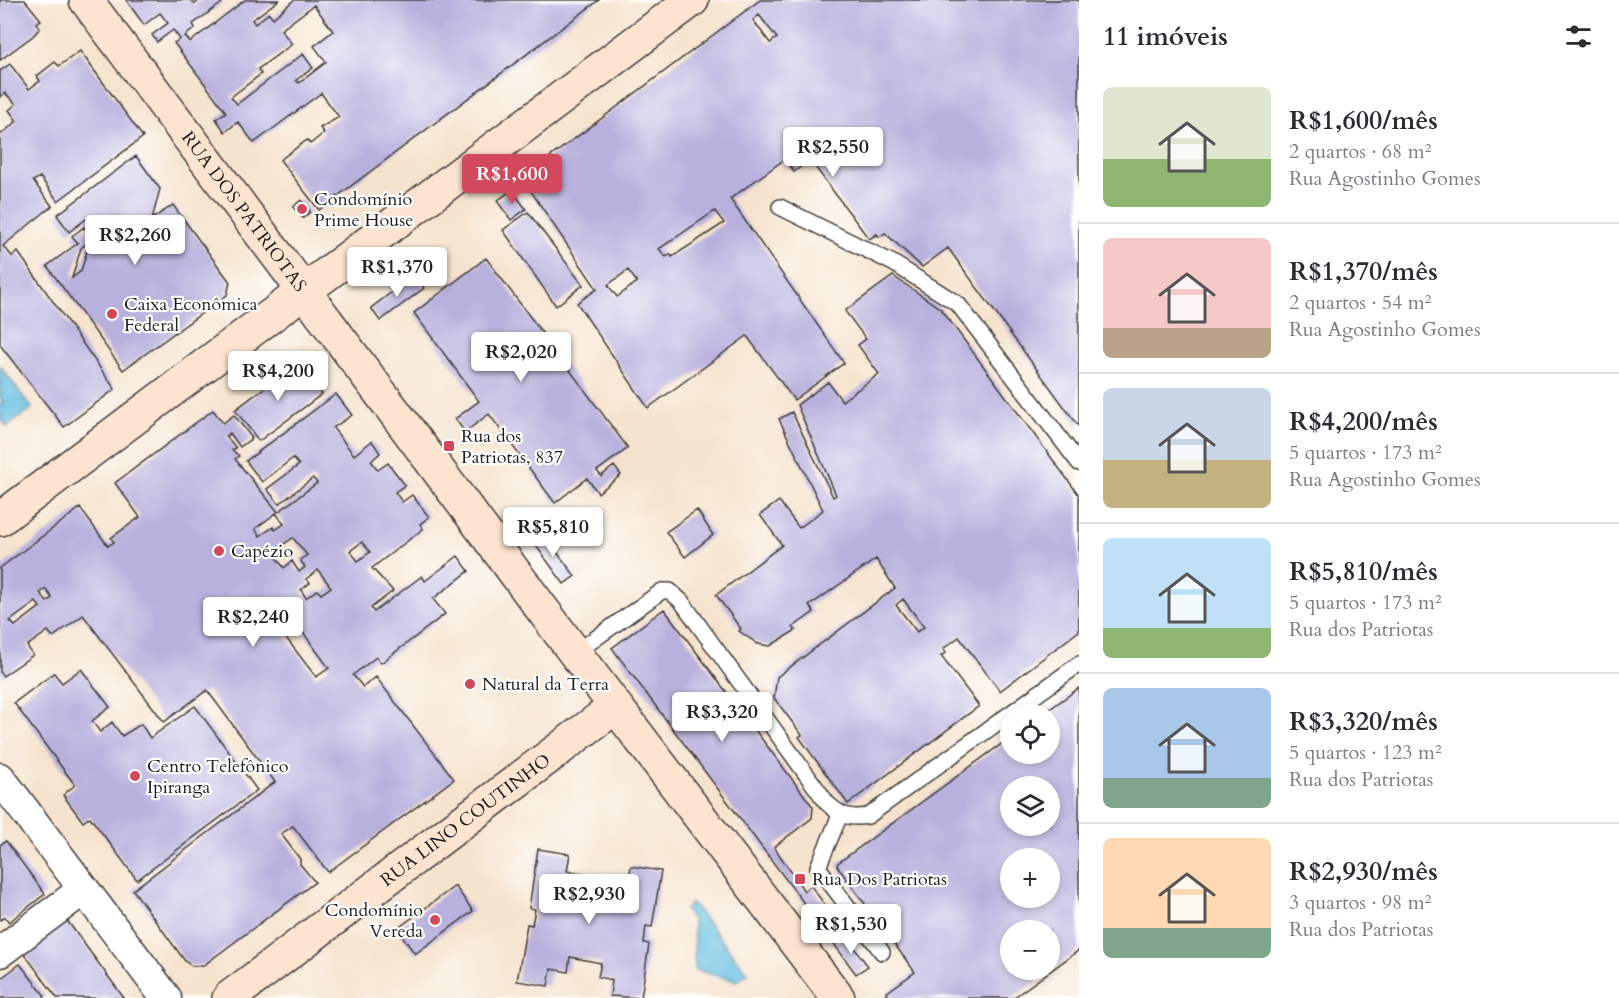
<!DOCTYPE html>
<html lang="pt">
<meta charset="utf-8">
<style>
:root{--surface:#fff;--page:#f2f2f3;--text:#2b2b33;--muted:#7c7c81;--line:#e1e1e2;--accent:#d1495b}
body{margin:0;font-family:Cardo,serif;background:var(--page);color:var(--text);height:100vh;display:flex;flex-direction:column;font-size:22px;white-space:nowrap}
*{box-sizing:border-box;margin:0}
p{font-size:20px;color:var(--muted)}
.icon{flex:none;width:33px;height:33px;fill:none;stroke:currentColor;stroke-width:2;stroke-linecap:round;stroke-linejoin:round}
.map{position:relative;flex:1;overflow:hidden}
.side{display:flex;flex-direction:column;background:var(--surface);width:540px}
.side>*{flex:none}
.fabs{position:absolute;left:1000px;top:704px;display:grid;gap:12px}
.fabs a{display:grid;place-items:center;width:60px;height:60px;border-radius:50%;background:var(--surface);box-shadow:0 3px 9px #0003;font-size:30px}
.price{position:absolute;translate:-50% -51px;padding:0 14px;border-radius:6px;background:#fff;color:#222;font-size:20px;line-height:39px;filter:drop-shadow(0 2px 3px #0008)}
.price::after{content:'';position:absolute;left:50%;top:36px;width:18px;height:14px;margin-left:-9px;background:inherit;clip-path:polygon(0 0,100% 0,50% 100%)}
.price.on{background:var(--accent);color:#fff}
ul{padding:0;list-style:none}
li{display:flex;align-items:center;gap:18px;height:150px;padding:0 24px}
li+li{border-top:2px solid var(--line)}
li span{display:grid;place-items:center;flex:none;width:168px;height:120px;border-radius:9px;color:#555}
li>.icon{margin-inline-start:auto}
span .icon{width:72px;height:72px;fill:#fffc;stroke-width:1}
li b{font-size:26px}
h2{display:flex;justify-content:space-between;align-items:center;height:72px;padding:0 24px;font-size:26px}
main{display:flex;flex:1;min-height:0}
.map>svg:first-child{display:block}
</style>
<main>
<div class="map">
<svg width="1079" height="998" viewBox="0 0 1079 998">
<rect width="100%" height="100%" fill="#fff"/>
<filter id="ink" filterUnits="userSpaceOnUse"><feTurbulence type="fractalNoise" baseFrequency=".0167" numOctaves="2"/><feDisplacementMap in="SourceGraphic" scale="12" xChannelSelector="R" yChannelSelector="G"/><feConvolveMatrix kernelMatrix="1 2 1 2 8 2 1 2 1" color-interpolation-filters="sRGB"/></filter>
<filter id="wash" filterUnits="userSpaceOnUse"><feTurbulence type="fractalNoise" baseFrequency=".008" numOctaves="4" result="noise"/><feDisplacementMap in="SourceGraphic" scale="24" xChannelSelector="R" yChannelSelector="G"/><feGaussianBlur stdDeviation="1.35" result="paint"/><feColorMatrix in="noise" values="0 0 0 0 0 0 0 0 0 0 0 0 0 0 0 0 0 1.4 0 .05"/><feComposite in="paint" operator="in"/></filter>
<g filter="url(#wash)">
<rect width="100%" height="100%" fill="#f6e3cd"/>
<path fill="#62bce0" stroke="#3f6c7e" stroke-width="1.5" d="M 0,366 L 32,408 L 7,427 L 0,418 L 0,404 L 3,402 L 0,398 Z
M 692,903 L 748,973 L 737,981 L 695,970 L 693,921 L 685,910 Z"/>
<g id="blocks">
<path fill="#b8b0dd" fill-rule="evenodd" d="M 0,0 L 25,0 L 41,20 L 36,23 L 40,28 L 33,36 L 0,60 Z
M 126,0 L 191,0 L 195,4 L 200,0 L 219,0 L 222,3 L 193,24 L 195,28 L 185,36 L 190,42 L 245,0 L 279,0 L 252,20 L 255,24 L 269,13 L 273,18 L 294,0 L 599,0 L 319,210 L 280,160 L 307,140 L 310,144 L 324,133 L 320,128 L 339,117 L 321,93 L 254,143 L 238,122 L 225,132 L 216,119 L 226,112 L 174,43 L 180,39 L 173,30 L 157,42 L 152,35 L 168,23 L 160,13 L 144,25 ZM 314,5 L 333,31 L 314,46 L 326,62 L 299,83 L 296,80 L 313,68 L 303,54 L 237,104 L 231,97 L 261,74 L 258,69 L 292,44 L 281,30 Z
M 760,0 L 1079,0 L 1079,427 L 948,248 L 922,267 L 885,233 L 879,237 L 877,234 L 869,239 L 810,160 L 794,172 L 785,159 L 730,199 L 844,363 L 794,400 L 747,336 L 648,408 L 577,303 L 597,289 L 522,178 ZM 759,15 L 777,38 L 770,43 L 753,20 ZM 715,211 L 724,223 L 672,257 L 670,254 L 666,257 L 659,249 ZM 628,270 L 637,282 L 617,297 L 608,285 Z
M 80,51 L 143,137 L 58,201 L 40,177 L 33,181 L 52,206 L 3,246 L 12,256 L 18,252 L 115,389 L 64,427 L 0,345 L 0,135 L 17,121 L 9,110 L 16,104 L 5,93 L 0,97 L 0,71 L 10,64 L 29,89 L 40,81 L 37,76 L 55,62 L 59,66 Z
M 136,156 L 160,189 L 152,219 L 173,205 L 230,282 L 227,295 L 123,370 L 47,266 L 78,243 L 72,236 L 84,227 L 93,239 L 97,235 L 86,219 L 69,232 L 57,215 ZM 90,241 L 81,271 L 72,278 L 81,248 Z
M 512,190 L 526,209 L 511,220 L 497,201 Z
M 301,200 L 310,212 L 303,218 L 293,207 Z
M 528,212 L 583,285 L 556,306 L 503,230 Z
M 486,258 L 628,448 L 597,471 L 601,476 L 614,466 L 621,475 L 598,493 L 587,478 L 555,503 L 489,414 L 465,432 L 455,419 L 479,401 L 414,313 Z
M 414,275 L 424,288 L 380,321 L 371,308 Z
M 893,276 L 941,309 L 1079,495 L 1079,631 L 1000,691 L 959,637 L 943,649 L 946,653 L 941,656 L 979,706 L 848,804 L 799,737 L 802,735 L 774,698 L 777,677 L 895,588 L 876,559 L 809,606 L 814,612 L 793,627 L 796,630 L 770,646 L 758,644 L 739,631 L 741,629 L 716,595 L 782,545 L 760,515 L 779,501 L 799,528 L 823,510 L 779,419 L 792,412 L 833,497 L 836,495 L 797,405 L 828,382 L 842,401 L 879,374 L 858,345 L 866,339 L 845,311 ZM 903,599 L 924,627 L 917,632 L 896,605 Z
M 297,363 L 322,394 L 259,441 L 235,410 Z
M 336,394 L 352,415 L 333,428 L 354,455 L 372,441 L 380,453 L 371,461 L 375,466 L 378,470 L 388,463 L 405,485 L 395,492 L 402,502 L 412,495 L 429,517 L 420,524 L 423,529 L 372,568 L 393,591 L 371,608 L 374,612 L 422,576 L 425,581 L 458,556 L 469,571 L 433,599 L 445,614 L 381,663 L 376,657 L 353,675 L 363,687 L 376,677 L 454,779 L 328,872 L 293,826 L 281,834 L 300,859 L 300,864 L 315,882 L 204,965 L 192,966 L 185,961 L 133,890 L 275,782 L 207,690 L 164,722 L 83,615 L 53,637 L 48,631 L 27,646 L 33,655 L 3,676 L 0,672 L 0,568 L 80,508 L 108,546 L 114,542 L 111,538 L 140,517 L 115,483 L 213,410 L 223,423 L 234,415 L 252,438 L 240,447 L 230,433 L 226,436 L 236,448 L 232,450 L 239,456 L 235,459 L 278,512 L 317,483 L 313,478 L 279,504 L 267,489 L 299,465 L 293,458 L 262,482 L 246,461 ZM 276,513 L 284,524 L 275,530 L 273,527 L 260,536 L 255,529 ZM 293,538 L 307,555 L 300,560 L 305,567 L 299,572 L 292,561 L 284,568 L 276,557 L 284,550 L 281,546 ZM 362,542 L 370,552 L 358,561 L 350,551 ZM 318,570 L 331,587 L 321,594 L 317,590 L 306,598 L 301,590 L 310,583 L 306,579 ZM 46,589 L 52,598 L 47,602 L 40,593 ZM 36,602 L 40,607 L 15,626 L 10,621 ZM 297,624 L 329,668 L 316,677 L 283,634 Z
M 697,510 L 713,535 L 685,557 L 666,532 Z
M 541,531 L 575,576 L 564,584 L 531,539 Z
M 664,609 L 813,807 L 812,818 L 774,847 L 804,891 L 811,886 L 843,929 L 830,938 L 612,648 Z
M 81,669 L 110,707 L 92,721 L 100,732 L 112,722 L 122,736 L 141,724 L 150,738 L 195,706 L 257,790 L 137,880 L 90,817 L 83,822 L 63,795 L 75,785 L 14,703 L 54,673 L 62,683 Z
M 1079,688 L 1079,950 L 1013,998 L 889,998 L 886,993 L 915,972 L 837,866 L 838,863 L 1011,737 L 1011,753 L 1050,753 L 1050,714 L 1043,714 ZM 1011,786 L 1050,786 L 1050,825 L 1011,825 ZM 1011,858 L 1050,858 L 1050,897 L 1011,897 ZM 1011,930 L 1050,930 L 1050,969 L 1011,969 Z
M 6,841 L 45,894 L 9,922 L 5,917 L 0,920 L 0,845 Z
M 538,849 L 570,854 L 567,871 L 584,874 L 582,890 L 612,896 L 615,877 L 629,880 L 631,866 L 661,871 L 652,927 L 646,926 L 644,943 L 649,944 L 641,998 L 610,996 L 612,980 L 598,977 L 601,963 L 570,957 L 568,972 L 551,969 L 548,986 L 517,981 L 527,924 L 532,925 L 535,909 L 529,908 Z
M 455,886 L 473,911 L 415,954 L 397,929 Z
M 66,919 L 124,998 L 57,998 L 23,952 Z
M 845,936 L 868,966 L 856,974 L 834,944 Z
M 20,964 L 45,996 L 43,998 L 0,998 L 0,979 Z"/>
</g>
</g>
<g filter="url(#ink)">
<use href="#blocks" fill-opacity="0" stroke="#3d3a37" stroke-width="1.5"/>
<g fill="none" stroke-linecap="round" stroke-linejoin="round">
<defs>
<path id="lane" d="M 780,207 L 893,263 L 958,304 L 1079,463
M 575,653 L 662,591 L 670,591 L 682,602 L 827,803 C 841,816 849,819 868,816 L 1079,664
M 840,815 L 818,867 L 882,952"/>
<path id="street" d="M 0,778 L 166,998
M 0,952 L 84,889"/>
<g id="secondary">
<path id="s1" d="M 86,0 L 575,653 L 838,998"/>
<path d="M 0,519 L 692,0"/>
<path id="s2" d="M 229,998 L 615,707"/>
</g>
</defs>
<use href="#lane" stroke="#3d3a37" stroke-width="18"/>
<use href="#street" stroke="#3d3a37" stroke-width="33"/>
<use href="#secondary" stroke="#3d3a37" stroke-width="36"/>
<use href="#lane" stroke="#fff" stroke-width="15"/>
<use href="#street" stroke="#fff" stroke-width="30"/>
<use href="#secondary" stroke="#fde4d1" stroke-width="33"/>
</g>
</g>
<g fill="#d1495b" stroke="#fff" stroke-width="2">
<circle cx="302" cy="209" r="6"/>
<circle cx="112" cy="314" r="6"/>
<rect x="443" y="440" width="12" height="12" rx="3"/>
<circle cx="219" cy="551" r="6"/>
<circle cx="470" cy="684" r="6"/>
<circle cx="135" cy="776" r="6"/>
<rect x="794" y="873" width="12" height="12" rx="3"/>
<circle cx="435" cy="920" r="6"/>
</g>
<g text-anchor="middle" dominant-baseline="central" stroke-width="4.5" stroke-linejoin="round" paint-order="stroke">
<g font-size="18" fill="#1c1c1c" stroke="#fff" text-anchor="start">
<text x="314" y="199">Condomínio<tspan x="314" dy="21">Prime House</tspan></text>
<text x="124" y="304">Caixa Econômica<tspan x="124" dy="21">Federal</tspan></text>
<text x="461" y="436">Rua dos<tspan x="461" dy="21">Patriotas, 837</tspan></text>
<text x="231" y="551">Capézio</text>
<text x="482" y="684">Natural da Terra</text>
<text x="147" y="766">Centro Telefônico<tspan x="147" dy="21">Ipiranga</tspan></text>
<text x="812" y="879">Rua Dos Patriotas</text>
<text x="423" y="910" text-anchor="end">Condomínio<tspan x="423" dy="21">Vereda</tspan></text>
</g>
<g font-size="18" fill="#1c1c1c" stroke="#fff">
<text stroke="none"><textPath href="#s1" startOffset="264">RUA DOS PATRIOTAS</textPath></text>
<text stroke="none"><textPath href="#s2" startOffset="296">RUA LINO COUTINHO</textPath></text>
</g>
</g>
</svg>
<div class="fabs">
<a><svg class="icon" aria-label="locate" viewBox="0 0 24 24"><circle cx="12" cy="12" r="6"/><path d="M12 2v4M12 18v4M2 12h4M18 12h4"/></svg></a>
<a><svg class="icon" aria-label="layers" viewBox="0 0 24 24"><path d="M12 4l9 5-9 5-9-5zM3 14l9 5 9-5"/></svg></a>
<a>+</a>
<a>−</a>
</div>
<b class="price" style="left:833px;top:178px">R$2,550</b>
<b class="price on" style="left:512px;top:205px">R$1,600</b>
<b class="price" style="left:135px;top:266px">R$2,260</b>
<b class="price" style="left:397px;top:298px">R$1,370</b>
<b class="price" style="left:521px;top:383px">R$2,020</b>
<b class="price" style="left:278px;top:402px">R$4,200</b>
<b class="price" style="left:553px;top:558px">R$5,810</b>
<b class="price" style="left:253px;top:648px">R$2,240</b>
<b class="price" style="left:722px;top:743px">R$3,320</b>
<b class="price" style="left:589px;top:925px">R$2,930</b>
<b class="price" style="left:851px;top:955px">R$1,530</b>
</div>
<section class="side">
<h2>11 imóveis<svg class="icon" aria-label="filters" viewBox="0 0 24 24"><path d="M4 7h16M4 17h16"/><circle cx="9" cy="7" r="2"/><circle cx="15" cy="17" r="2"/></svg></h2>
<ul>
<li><span style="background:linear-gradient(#dfe7d0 60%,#8fb573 0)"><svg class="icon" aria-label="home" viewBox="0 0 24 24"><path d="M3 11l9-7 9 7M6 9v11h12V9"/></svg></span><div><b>R$1,600/mês</b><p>2 quartos · 68 m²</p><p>Rua Agostinho Gomes</p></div></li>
<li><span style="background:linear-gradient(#f6c9c9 75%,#b9a48a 0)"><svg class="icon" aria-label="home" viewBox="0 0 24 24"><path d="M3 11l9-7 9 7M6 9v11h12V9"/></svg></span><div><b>R$1,370/mês</b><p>2 quartos · 54 m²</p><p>Rua Agostinho Gomes</p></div></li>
<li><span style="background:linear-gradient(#c9d6e8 60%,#c2b280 0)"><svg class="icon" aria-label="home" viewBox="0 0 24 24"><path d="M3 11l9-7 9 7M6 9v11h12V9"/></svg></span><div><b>R$4,200/mês</b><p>5 quartos · 173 m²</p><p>Rua Agostinho Gomes</p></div></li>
<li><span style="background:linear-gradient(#bfe0f5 75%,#8fb573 0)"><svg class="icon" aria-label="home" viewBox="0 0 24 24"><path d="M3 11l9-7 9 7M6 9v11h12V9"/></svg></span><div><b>R$5,810/mês</b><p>5 quartos · 173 m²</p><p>Rua dos Patriotas</p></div></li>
<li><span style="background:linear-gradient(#a9c7e8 75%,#7fa58c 0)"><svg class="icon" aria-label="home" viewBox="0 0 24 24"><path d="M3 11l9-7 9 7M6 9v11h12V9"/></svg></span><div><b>R$3,320/mês</b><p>5 quartos · 123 m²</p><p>Rua dos Patriotas</p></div></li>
<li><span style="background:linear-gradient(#ffd9b3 75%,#7fa58c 0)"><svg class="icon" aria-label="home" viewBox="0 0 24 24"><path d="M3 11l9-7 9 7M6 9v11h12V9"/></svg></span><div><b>R$2,930/mês</b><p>3 quartos · 98 m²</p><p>Rua dos Patriotas</p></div></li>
</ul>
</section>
</main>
